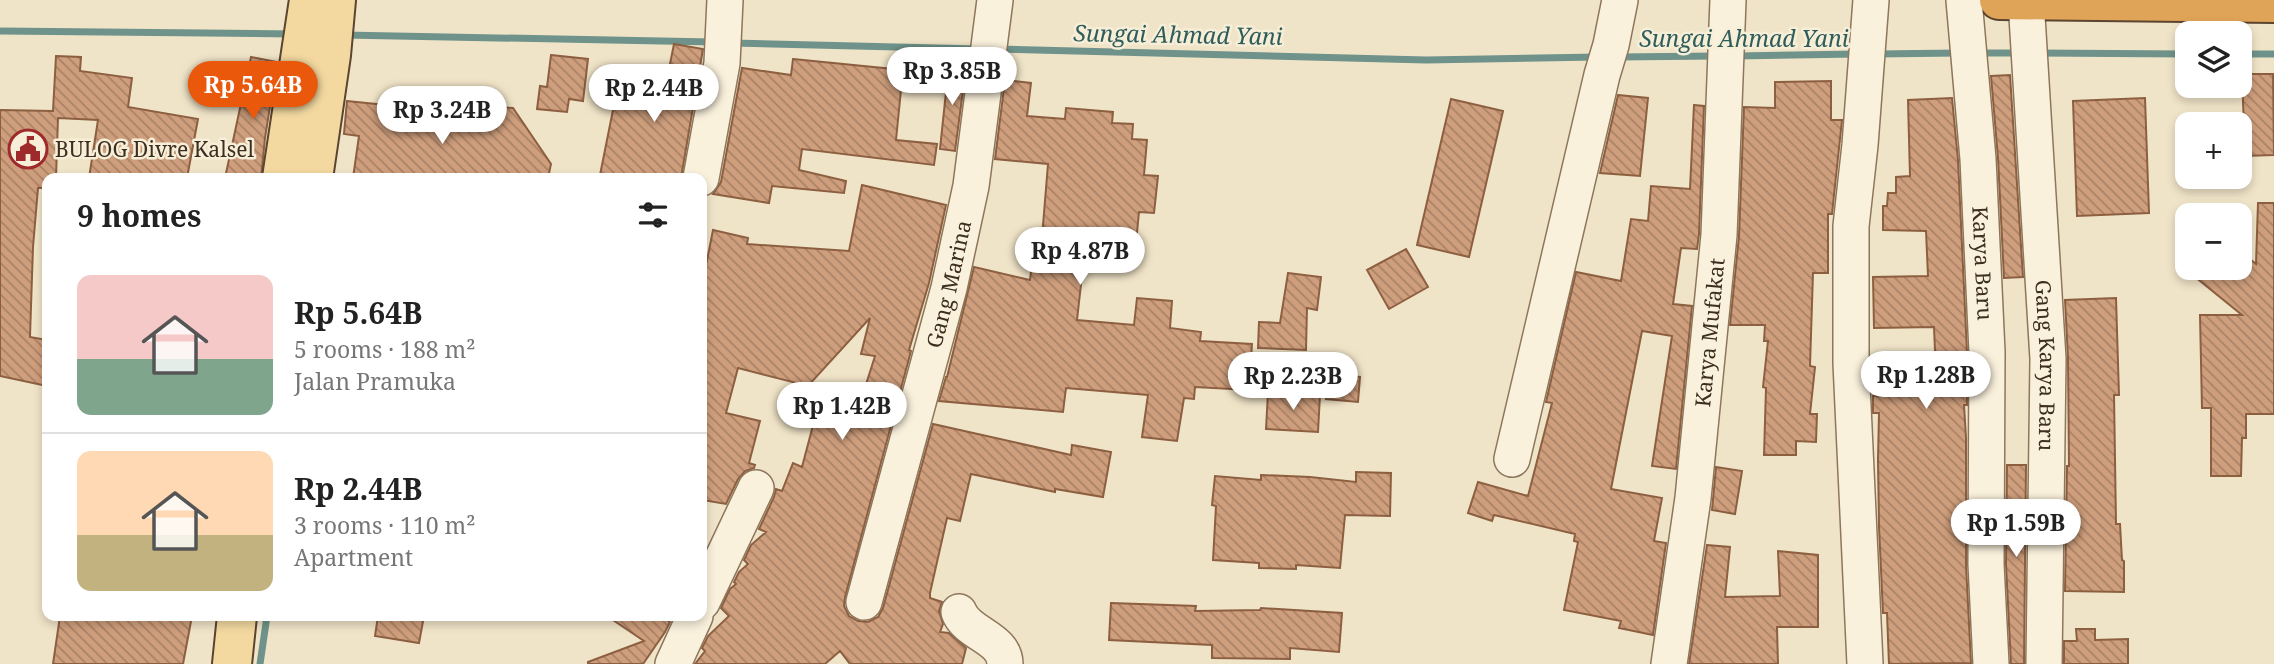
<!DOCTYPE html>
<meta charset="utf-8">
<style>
:root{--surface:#fff;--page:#f6f6f6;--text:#222;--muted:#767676;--line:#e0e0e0;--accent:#ea580c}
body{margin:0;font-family:"Noto Serif",serif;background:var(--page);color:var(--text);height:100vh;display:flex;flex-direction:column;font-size:26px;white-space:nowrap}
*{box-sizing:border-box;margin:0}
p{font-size:23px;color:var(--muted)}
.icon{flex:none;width:38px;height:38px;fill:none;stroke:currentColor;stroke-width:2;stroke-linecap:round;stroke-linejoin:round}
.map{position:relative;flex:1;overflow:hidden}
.panel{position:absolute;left:42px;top:173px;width:665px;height:448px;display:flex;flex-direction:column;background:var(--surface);border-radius:14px;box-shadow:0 4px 10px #0003}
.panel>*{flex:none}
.buttons{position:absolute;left:2175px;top:21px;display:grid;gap:14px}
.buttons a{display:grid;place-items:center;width:77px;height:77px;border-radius:14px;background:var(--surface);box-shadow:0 4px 10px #0003;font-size:35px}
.price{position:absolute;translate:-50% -60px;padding:0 16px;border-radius:24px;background:#fff;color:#222;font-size:23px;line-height:46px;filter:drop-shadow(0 2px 4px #0008)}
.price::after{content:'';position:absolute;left:50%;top:42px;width:21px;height:16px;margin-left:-10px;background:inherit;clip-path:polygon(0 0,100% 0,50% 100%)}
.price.active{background:var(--accent);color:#fff}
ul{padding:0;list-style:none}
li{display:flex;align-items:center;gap:21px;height:175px;padding:0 35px}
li+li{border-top:2px solid var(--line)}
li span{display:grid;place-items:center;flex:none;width:196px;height:140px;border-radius:14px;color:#555}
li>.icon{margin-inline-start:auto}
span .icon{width:84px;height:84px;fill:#fffc;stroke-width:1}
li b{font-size:30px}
h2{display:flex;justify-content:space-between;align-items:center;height:84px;padding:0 35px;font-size:30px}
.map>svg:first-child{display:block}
</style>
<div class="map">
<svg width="2274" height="664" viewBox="0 0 2274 664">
<defs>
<pattern id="building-back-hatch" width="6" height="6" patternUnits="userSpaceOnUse" patternTransform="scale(1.75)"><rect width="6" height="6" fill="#cf9f7d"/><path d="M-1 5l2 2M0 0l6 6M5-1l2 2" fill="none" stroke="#a98266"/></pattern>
</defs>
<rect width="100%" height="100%" fill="#f0e4c8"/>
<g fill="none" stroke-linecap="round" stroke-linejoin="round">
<path stroke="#6f938a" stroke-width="7" d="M 0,31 L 293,34
M 344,35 L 713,42
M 732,43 L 979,49
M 998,49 L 1426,60 L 1598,57
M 1978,53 L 2018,53
M 2037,53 L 2188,54
M 1876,54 L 1959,53
M 2240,54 L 2274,54
M 1736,56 L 1857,54
M 1617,57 L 1717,56
M 260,664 L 267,616"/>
</g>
<path fill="url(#building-back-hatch)" stroke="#8d5f41" stroke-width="2" d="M 674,44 L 703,49 L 681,178 L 622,178 L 600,175 L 617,90 L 663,99 Z
M 551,55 L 588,59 L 583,101 L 569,99 L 567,112 L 537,109 L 540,86 L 547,87 Z
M 56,56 L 81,57 L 80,71 L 132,78 L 128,107 L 198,119 L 187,178 L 89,178 L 98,120 L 58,118 L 56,178 L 47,178 L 47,188 L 38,188 L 33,247 L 30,337 L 47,340 L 47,386 L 0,376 L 0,110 L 53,111 Z
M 251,57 L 277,62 L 265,138 L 261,178 L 225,178 Z
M 793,59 L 903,70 L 896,140 L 937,144 L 934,165 L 802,149 L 799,170 L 846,181 L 844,193 L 772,186 L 769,203 L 713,194 L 721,182 L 742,68 L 791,75 Z
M 946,67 L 966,68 L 955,151 L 940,149 L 946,92 Z
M 2242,74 L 2273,74 L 2274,155 L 2245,156 Z
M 2010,75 L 2023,277 L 2004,278 L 1998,158 L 1991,76 Z
M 1005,80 L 1031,83 L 1027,116 L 1065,119 L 1066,108 L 1113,112 L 1112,123 L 1133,124 L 1132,139 L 1147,140 L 1144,175 L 1158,176 L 1154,213 L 1139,212 L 1136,243 L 1127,242 L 1126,252 L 1085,249 L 1077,320 L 1134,325 L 1137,298 L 1172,301 L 1170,328 L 1201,332 L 1200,341 L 1252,344 L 1249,390 L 1195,387 L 1194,399 L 1184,398 L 1177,441 L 1142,437 L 1148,395 L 1066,388 L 1063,412 L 939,401 L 946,377 L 947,377 L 974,267 L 1030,280 L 1032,262 L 1040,262 L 1048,164 L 995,159 Z
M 1831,81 L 1831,120 L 1842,120 L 1832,214 L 1828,214 L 1828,273 L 1813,273 L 1810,366 L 1815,367 L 1810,414 L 1817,414 L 1816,442 L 1796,441 L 1796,455 L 1764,455 L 1766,388 L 1763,387 L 1768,341 L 1764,341 L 1765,325 L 1730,325 L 1739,236 L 1744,107 L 1775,108 L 1775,82 Z
M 1618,95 L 1648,98 L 1640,176 L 1600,173 Z
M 1952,98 L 1958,160 L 1967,352 L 1967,405 L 1964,405 L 1966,438 L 1966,565 L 1971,663 L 1889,664 L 1887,613 L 1883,613 L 1879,527 L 1878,460 L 1879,413 L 1873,413 L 1873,396 L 1880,396 L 1881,378 L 1893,379 L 1893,374 L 1936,375 L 1934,327 L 1874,328 L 1873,277 L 1928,276 L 1926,231 L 1883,230 L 1883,206 L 1887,206 L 1888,193 L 1896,193 L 1896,177 L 1910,176 L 1908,100 Z
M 2145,98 L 2149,213 L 2077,216 L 2073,101 Z
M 1451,99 L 1503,111 L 1469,257 L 1417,245 Z
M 347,101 L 405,107 L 403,123 L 481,129 L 483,106 L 513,108 L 551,164 L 548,178 L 353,178 L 359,136 L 344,134 Z
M 1694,105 L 1704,106 L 1699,234 L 1697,249 L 1681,248 L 1673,304 L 1692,306 L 1676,469 L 1652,466 L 1672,336 L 1642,331 L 1611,489 L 1662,498 L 1654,541 L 1666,543 L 1653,635 L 1619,628 L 1621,621 L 1564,610 L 1578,542 L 1574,541 L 1575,534 L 1494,515 L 1492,521 L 1468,513 L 1478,482 L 1528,496 L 1552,403 L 1546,402 L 1576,272 L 1621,281 L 1631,219 L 1648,221 L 1651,186 L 1690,189 Z
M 862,185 L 946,205 L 929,283 L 909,350 L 911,351 L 845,597 L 844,606 L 849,616 L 858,621 L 868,622 L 878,617 L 883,608 L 933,424 L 1071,455 L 1072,445 L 1111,452 L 1103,497 L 1055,489 L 1055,492 L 971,474 L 960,521 L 947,518 L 930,593 L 930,598 L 942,602 L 939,611 L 943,624 L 940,632 L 949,633 L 966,648 L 962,664 L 850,664 L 840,651 L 825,664 L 695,664 L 705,651 L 702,648 L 708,636 L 729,616 L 721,608 L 730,589 L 736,584 L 734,582 L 739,572 L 748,564 L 744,560 L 751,545 L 766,532 L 759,529 L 774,497 L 776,489 L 782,491 L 793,463 L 802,467 L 816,414 L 844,421 L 851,394 L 862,397 L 875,356 L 861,354 L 870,318 L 808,386 L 738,368 L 726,413 L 760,421 L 749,463 L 755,465 L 754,468 L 745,471 L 738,479 L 726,504 L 702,500 L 702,286 L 713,230 L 748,238 L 747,244 L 849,251 Z
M 2258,203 L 2274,203 L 2274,414 L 2246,414 L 2246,438 L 2242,438 L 2241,476 L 2211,476 L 2211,408 L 2202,408 L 2200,315 L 2242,315 L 2184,268 L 2240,268 L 2240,251 L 2256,264 Z
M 1406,249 L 1428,287 L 1389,309 L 1367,270 Z
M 1288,273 L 1321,277 L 1317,310 L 1307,308 L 1306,350 L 1258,348 L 1259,322 L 1280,323 Z
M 2116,298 L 2119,395 L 2114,395 L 2116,524 L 2120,524 L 2122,560 L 2124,561 L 2124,592 L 2065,591 L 2067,466 L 2069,466 L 2068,358 L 2065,300 Z
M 1328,374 L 1360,377 L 1358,402 L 1326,399 Z
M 1268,392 L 1320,395 L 1318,432 L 1266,429 Z
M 2007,465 L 2026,465 L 2024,664 L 2011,664 L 2006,564 Z
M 1716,467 L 1742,471 L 1735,514 L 1712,510 Z
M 1356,472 L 1391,473 L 1390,516 L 1345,515 L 1340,568 L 1296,565 L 1296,569 L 1259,568 L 1259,563 L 1213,560 L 1216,506 L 1212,505 L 1215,476 L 1261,480 L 1261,475 L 1310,477 L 1356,482 Z
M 1707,545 L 1730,547 L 1725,597 L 1780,596 L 1778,551 L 1818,555 L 1818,627 L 1777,627 L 1778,664 L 1689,664 Z
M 1111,603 L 1196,606 L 1195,611 L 1260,610 L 1261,608 L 1342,613 L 1339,652 L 1290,648 L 1290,659 L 1212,658 L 1212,645 L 1109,640 Z
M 60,616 L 192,616 L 183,664 L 53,664 Z
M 378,616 L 424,616 L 419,643 L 375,636 Z
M 607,616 L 662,616 L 670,622 L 665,632 L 643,664 L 588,664 L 588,662 L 644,641 Z
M 2076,629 L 2095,629 L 2095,640 L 2128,639 L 2128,664 L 2064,664 L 2064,641 L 2077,641 Z"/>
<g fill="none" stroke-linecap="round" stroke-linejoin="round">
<defs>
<g id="minor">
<path id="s1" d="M 1964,0 L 1978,159 L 1987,352 L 1986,564 L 1991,664"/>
<path id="s2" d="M 2026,0 L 2048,359 L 2044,664"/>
<path d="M 701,178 L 722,63 L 725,0"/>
<path d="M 1512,459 L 1602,75 L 1611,45 L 1620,0"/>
<path d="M 702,602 L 756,488"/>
<path id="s3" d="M 864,602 L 949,288 L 971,186 L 995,0"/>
<path d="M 959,612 C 967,634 1005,638 1005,664"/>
<path d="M 673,664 L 695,616"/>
<path id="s4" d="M 1669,664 L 1693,498 L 1719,235 L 1728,0"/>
<path d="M 1865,664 L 1851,363 L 1851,226 L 1860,145 L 1871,0"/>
</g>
<path id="major" d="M 282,178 L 309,0
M 313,178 L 331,55 L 336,0
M 232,664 L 237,616"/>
<path id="highway" d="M 1999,0 L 2274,3"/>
</defs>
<use href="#minor" stroke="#8d765c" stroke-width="38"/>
<use href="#major" stroke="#5b4430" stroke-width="42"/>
<use href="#highway" stroke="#5b4430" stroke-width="42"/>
<use href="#minor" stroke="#faf1dc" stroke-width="35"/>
<use href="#major" stroke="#f3d9a0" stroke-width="38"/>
<use href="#highway" stroke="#e0a458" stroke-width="38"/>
</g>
<defs>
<symbol id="civic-ring" viewBox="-11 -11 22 22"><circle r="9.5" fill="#f7eed8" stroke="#9e2a2b" stroke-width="1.5"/><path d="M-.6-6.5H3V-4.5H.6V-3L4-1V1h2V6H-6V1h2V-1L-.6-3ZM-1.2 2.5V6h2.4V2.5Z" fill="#9e2a2b"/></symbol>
</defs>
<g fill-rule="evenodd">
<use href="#civic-ring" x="6" y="127" width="44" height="44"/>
</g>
<g text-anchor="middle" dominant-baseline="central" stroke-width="5" stroke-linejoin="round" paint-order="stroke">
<g font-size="21" fill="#3d2e20" stroke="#f7eed8" text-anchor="start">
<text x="55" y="149">BULOG Divre Kalsel</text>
</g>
<g font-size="21" fill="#3d2e20" stroke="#f7eed8">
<text stroke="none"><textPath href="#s1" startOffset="264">Karya Baru</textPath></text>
<text stroke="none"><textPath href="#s3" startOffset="329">Gang Marina</textPath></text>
<text stroke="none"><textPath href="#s4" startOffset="334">Karya Mufakat</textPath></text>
<text stroke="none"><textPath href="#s2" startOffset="366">Gang Karya Baru</textPath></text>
</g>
<g font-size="23" font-style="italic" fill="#2f5d5a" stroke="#f7eed8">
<text transform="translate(1178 34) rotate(1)">Sungai Ahmad Yani</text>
<text x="1744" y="38">Sungai Ahmad Yani</text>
</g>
</g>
</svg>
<div class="buttons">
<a><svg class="icon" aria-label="layers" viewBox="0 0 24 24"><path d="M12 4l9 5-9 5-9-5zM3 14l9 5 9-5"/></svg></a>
<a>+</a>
<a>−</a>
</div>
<b class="price" style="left:952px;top:107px">Rp 3.85B</b>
<b class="price active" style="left:253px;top:121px">Rp 5.64B</b>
<b class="price" style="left:654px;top:124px">Rp 2.44B</b>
<b class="price" style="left:442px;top:146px">Rp 3.24B</b>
<b class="price" style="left:1080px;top:287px">Rp 4.87B</b>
<b class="price" style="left:1926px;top:411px">Rp 1.28B</b>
<b class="price" style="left:1293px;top:412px">Rp 2.23B</b>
<b class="price" style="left:842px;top:442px">Rp 1.42B</b>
<b class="price" style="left:2016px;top:559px">Rp 1.59B</b>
<section class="panel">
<h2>9 homes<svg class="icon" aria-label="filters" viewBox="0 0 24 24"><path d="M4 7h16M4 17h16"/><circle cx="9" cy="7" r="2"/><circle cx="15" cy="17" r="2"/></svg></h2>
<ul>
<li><span style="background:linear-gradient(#f6c9c9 60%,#7fa58c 0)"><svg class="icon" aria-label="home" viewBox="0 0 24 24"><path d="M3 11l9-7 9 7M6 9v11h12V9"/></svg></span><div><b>Rp 5.64B</b><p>5 rooms · 188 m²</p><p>Jalan Pramuka</p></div></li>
<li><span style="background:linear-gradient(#ffd9b3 60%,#c2b280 0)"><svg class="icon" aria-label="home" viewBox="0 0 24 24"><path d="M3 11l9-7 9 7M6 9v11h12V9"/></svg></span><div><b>Rp 2.44B</b><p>3 rooms · 110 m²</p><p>Apartment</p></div></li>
</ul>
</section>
</div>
